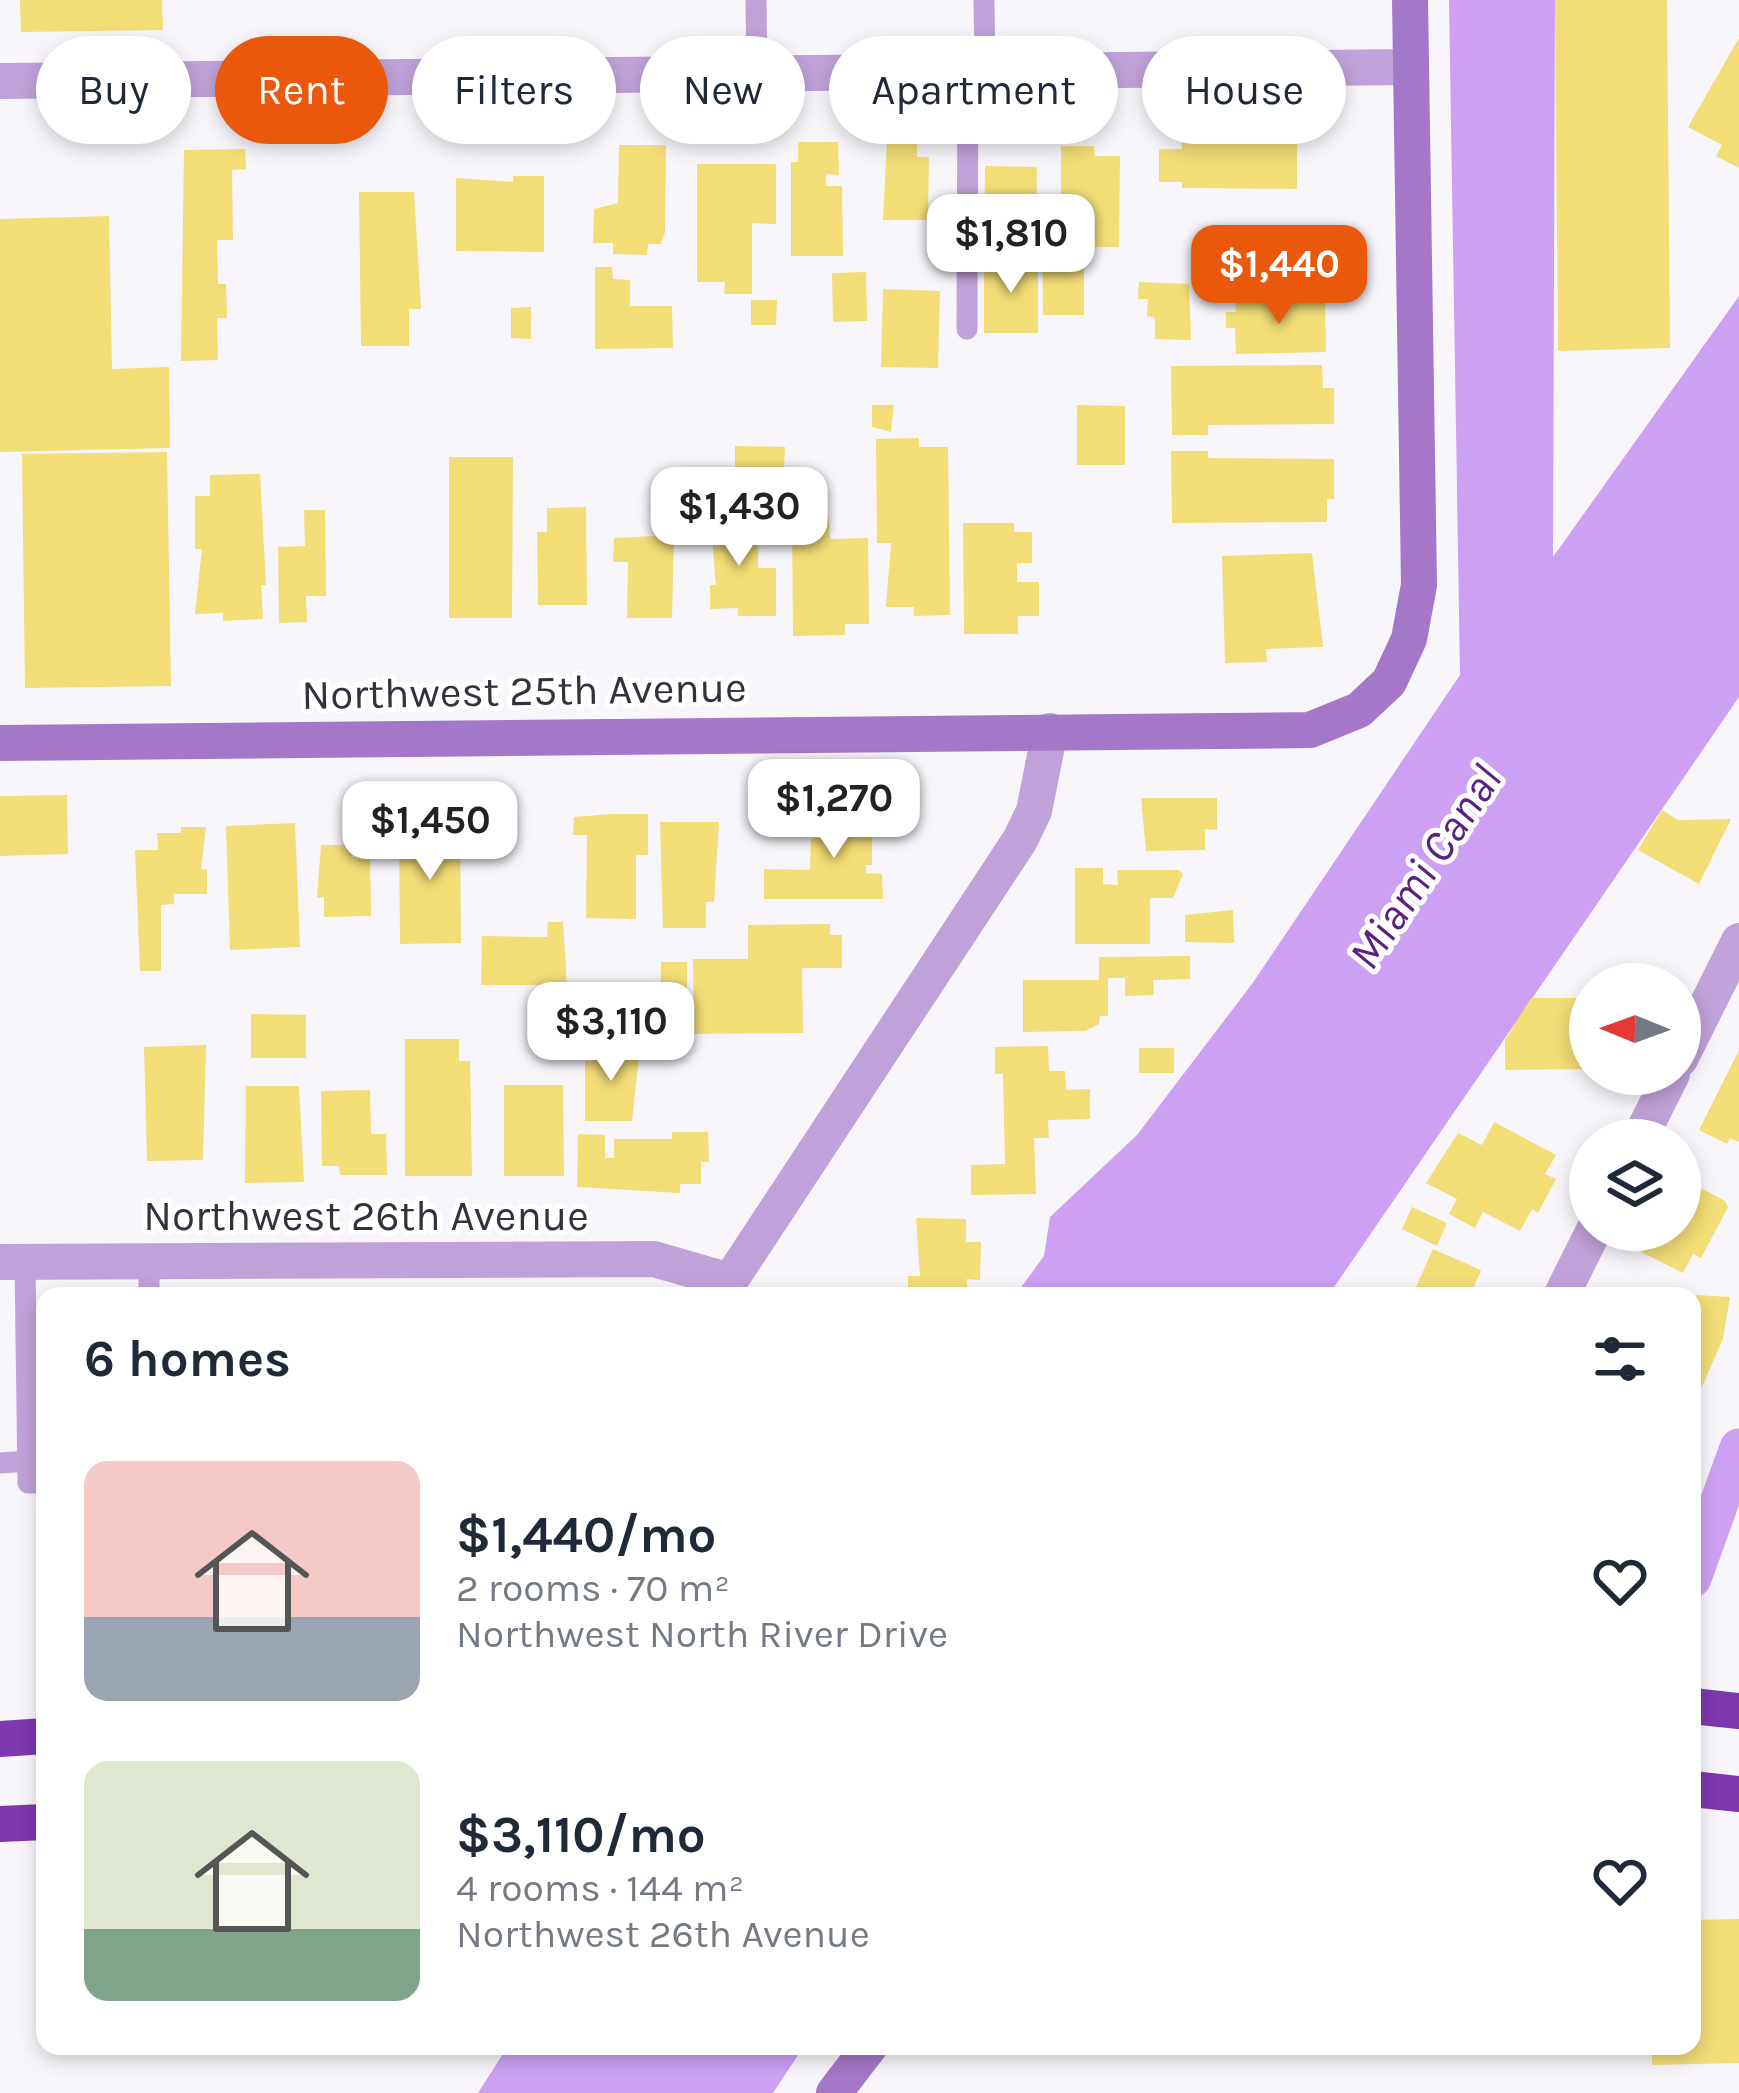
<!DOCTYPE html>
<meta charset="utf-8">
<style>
:root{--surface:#fff;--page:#f6f6f7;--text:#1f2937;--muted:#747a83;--accent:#ea580c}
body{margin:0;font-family:Karla,sans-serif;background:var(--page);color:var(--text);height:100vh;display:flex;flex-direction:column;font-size:45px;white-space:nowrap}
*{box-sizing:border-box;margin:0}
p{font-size:39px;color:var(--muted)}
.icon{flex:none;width:66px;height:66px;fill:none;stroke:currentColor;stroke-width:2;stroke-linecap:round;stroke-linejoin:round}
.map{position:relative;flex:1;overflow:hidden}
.drawer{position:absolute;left:36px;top:1287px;width:1665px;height:768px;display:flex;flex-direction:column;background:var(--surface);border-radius:24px;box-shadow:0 6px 18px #0003}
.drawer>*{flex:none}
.top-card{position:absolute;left:36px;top:36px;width:1668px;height:108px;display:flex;gap:24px}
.needle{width:78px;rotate:271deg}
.controls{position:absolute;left:1569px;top:963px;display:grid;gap:24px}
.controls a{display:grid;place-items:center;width:132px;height:132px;border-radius:50%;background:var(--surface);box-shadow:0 6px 18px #0003;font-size:60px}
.price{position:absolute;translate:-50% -102px;padding:0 27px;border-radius:24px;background:#fff;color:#222;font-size:39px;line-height:78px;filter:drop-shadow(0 3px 6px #0008)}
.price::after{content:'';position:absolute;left:50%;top:72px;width:36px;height:27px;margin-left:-18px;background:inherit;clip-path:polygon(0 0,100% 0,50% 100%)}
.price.current{background:var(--accent);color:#fff}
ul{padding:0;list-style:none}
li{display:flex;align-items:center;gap:36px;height:300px;padding:0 48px}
li span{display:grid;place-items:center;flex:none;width:336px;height:240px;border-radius:24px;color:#555}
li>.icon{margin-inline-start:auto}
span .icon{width:144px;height:144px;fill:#fffc;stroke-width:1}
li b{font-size:51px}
h2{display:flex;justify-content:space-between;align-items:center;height:144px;padding:0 48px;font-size:51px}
.tag{padding:0 42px;border-radius:54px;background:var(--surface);box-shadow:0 6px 18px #0003;font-size:42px;line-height:108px}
.tag.current{background:var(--accent);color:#fff}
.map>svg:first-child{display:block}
</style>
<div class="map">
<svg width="1739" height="2093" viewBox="0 0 1739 2093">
<rect width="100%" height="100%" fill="#f8f6fb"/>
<path fill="#cda0f3" d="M 1449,0 L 1555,0 L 1553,557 L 1739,296 L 1739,697 L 1328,1296 L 1015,1296 L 1044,1256 L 1050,1217 L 1137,1135 L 1252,984 L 1460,675 Z
M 508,2046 L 804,2046 L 773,2093 L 478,2093 Z"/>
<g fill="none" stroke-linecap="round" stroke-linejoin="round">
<path stroke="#cda0f3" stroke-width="39" d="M 1692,1578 L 1739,1448"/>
</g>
<path fill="#f3dd77" d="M 20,0 L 162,0 L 163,30 L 21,32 Z
M 1555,0 L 1667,0 L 1670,348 L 1558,351 Z
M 1739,38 L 1739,168 L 1716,156 L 1722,145 L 1688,127 Z
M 1181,131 L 1297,131 L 1297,189 L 1182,188 L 1182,182 L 1159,182 L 1159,149 L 1182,149 Z
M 887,141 L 917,141 L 917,157 L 929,157 L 928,220 L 883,220 Z
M 798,142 L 838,142 L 839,175 L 826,174 L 826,186 L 842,186 L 843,256 L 791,256 L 791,162 L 798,162 Z
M 619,145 L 666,145 L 665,232 L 661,244 L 648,244 L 647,255 L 613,254 L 613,243 L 593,243 L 594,209 L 618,203 Z
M 1061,146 L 1094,146 L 1095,156 L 1120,156 L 1119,247 L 1084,247 L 1084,315 L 1043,315 L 1042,219 L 1061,219 Z
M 245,149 L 246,169 L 232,170 L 233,240 L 217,240 L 218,284 L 226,284 L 227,318 L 217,318 L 218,360 L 181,361 L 184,150 Z
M 697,164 L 776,164 L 776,224 L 752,223 L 752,294 L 724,294 L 725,282 L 697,282 Z
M 985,166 L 1037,167 L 1036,242 L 984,242 Z
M 513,176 L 544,176 L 544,252 L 456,251 L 456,178 L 513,182 Z
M 359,192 L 414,192 L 421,309 L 409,309 L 409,346 L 361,346 Z
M 109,216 L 112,369 L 169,367 L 170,448 L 0,452 L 0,219 Z
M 1319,227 L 1323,278 L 1304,277 L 1304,287 L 1279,287 L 1279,280 L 1240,280 L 1240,288 L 1209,282 L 1209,254 L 1219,254 L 1218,228 Z
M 984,260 L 1038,260 L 1038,333 L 984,333 Z
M 595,267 L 612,267 L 613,279 L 630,280 L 630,306 L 672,306 L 673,348 L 595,349 Z
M 866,272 L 867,321 L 833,322 L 832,273 Z
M 1139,282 L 1189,284 L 1191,340 L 1155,339 L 1155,317 L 1147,316 L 1148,299 L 1138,299 Z
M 883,289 L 940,291 L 938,368 L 881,367 Z
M 751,300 L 777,300 L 776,325 L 751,325 Z
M 1325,301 L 1326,352 L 1236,354 L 1235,328 L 1226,328 L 1226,312 L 1236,312 L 1235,302 Z
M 531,307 L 531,339 L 511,338 L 511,308 Z
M 1322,365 L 1323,388 L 1334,388 L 1334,424 L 1208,425 L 1208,435 L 1172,435 L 1171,366 Z
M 872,405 L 894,405 L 891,432 L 872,427 Z
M 1077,405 L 1125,406 L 1125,465 L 1077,465 Z
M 919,438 L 919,447 L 948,447 L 950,615 L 914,616 L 914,607 L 886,607 L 891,543 L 877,543 L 876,439 Z
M 735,446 L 785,447 L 784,468 L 774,468 L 773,497 L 735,496 Z
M 1171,451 L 1208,451 L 1208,458 L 1334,459 L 1334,499 L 1327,499 L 1327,522 L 1172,523 Z
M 167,452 L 171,686 L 25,688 L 22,454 Z
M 449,457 L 513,457 L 512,618 L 449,618 Z
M 676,468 L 695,468 L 695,501 L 676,501 Z
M 260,474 L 266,585 L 261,585 L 263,619 L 223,621 L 223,613 L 195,614 L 202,549 L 195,549 L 195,496 L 210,496 L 210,475 Z
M 709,505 L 733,505 L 733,532 L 758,532 L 758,568 L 776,568 L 776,616 L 738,616 L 738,608 L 710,609 L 710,585 L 716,585 Z
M 586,507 L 587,605 L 538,605 L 537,532 L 547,532 L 547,508 Z
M 304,510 L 325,510 L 326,596 L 306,596 L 307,622 L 279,623 L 278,547 L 305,546 Z
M 792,517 L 829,517 L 830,539 L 868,538 L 869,624 L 845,624 L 845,635 L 793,636 Z
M 963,523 L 1014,523 L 1014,532 L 1032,532 L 1032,563 L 1017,563 L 1017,582 L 1039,582 L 1039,616 L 1018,616 L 1018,634 L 964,634 Z
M 674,535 L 672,618 L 627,618 L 628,562 L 613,562 L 614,538 Z
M 1312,553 L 1323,647 L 1266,649 L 1267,662 L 1225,663 L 1222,556 Z
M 67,795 L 68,854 L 0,856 L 0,796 Z
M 1141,798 L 1217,798 L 1217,830 L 1205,829 L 1205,850 L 1146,851 Z
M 827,801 L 872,802 L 872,865 L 866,865 L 866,873 L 882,874 L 883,899 L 764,899 L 764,869 L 810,870 L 811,838 L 827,838 Z
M 1662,810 L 1678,820 L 1731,819 L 1699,884 L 1638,850 Z
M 613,814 L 648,814 L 648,855 L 636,855 L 636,919 L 586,918 L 587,835 L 573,835 L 574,817 Z
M 660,822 L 719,822 L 714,902 L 706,902 L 706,928 L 663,928 Z
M 295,823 L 300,947 L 230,950 L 226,826 Z
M 399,823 L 460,823 L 461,943 L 400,944 Z
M 181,827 L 206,827 L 201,870 L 207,869 L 207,894 L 174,894 L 174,904 L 161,905 L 161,971 L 140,971 L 135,850 L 158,850 L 157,833 L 181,833 Z
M 321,845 L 351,845 L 352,857 L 370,856 L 371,916 L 324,917 L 324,897 L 317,898 Z
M 1075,868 L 1103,868 L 1103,884 L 1118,885 L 1117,870 L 1178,870 L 1183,874 L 1173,898 L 1150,898 L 1150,944 L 1075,944 Z
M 1233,910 L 1234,943 L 1185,942 L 1185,915 Z
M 548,922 L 563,922 L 567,985 L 481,985 L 482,936 L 547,937 Z
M 830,924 L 830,935 L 842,935 L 842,968 L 802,968 L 803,1033 L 694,1034 L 693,959 L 748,959 L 748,925 Z
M 1190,956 L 1190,979 L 1153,980 L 1154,995 L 1125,996 L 1125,978 L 1108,978 L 1108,1016 L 1100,1016 L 1099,1024 L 1085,1031 L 1023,1032 L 1023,980 L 1099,980 L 1099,957 Z
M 661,962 L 687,962 L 687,1018 L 660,1018 Z
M 1531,998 L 1589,998 L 1590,1069 L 1505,1070 L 1505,1040 Z
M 251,1014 L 306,1015 L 306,1058 L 251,1058 Z
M 405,1039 L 459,1039 L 459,1061 L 470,1061 L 472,1176 L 405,1176 Z
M 206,1045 L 203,1160 L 147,1161 L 144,1047 Z
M 1048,1046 L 1049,1071 L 1065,1071 L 1066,1090 L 1090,1089 L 1090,1119 L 1048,1120 L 1049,1138 L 1034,1138 L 1036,1194 L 971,1195 L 971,1165 L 1005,1164 L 1003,1074 L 995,1074 L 995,1047 Z
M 594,1047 L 640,1047 L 632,1121 L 585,1121 L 585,1061 L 594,1061 Z
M 1139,1048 L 1174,1048 L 1174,1073 L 1139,1073 Z
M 1739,1050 L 1739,1142 L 1730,1138 L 1727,1144 L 1699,1130 Z
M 504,1085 L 563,1085 L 564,1176 L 504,1176 Z
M 246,1086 L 299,1086 L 304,1182 L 245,1183 Z
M 370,1090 L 371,1134 L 386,1134 L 387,1175 L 340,1175 L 339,1166 L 322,1166 L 321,1091 Z
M 1494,1122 L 1556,1155 L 1545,1174 L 1556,1179 L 1538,1213 L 1532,1209 L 1520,1231 L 1483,1212 L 1475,1228 L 1449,1214 L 1457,1199 L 1426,1183 L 1458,1133 L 1482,1145 Z
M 672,1132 L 708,1132 L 709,1162 L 701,1162 L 701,1184 L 680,1184 L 680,1193 L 577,1187 L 578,1134 L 605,1135 L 605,1158 L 614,1158 L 614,1139 L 672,1139 Z
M 1684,1179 L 1725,1201 L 1728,1207 L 1701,1258 L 1693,1254 L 1683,1273 L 1641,1252 L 1652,1230 L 1680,1230 Z
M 1412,1207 L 1447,1223 L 1437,1246 L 1402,1229 Z
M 916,1218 L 966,1219 L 966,1242 L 981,1242 L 980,1280 L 967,1279 L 967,1296 L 908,1296 L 908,1276 L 920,1276 Z
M 1433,1249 L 1481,1270 L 1470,1296 L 1412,1296 Z
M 1696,1295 L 1730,1297 L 1723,1339 L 1692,1409 Z
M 1739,1919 L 1739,2063 L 1652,2065 L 1652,2046 L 1692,2046 L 1692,1920 Z"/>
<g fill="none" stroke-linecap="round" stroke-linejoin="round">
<path stroke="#bfa2d9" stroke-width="21" d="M 756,0 L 757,73
M 984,0 L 985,72
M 967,329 L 968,72
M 25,1262 L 28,1483 L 45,1483
M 149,1296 L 149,1262
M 0,1463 L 28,1461"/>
<path stroke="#bfa2d9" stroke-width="36" d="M 0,81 L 1411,67
M 1680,1059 L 1739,941
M 1639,1140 L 1672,1074
M 0,1262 L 654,1259 L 730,1281
M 720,1296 L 1020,840 L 1034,811 L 1050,731
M 1561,1296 L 1594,1230"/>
<path stroke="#a477c8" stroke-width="36" d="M 0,743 L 1310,730 L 1359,710 L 1389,682 L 1409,639 L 1419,585 L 1410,0
M 834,2093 L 870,2046"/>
<path stroke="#7e37ae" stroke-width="36" d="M 1692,1706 L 1739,1711
M 0,1739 L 45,1736
M 1692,1789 L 1739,1794
M 0,1824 L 45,1822"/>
</g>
<g text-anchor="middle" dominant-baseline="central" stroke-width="10" stroke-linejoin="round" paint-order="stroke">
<g font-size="42" fill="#36303b" stroke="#fff">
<text transform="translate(524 691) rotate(-1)">Northwest 25th Avenue</text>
<text x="366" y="1216">Northwest 26th Avenue</text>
</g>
<g font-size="45" font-style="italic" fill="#5b2181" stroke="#fff">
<text transform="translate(1425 867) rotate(-56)">Miami Canal</text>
</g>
</g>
</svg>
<div class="controls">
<a><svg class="needle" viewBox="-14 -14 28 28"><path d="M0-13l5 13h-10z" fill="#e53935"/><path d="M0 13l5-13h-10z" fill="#747a83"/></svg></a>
<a><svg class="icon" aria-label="layers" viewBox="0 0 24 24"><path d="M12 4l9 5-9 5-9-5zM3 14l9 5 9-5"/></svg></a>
</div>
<b class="price" style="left:1011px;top:296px">$1,810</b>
<b class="price current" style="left:1279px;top:327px">$1,440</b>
<b class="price" style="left:739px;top:569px">$1,430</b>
<b class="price" style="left:834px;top:861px">$1,270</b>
<b class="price" style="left:430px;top:883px">$1,450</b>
<b class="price" style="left:611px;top:1084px">$3,110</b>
<div class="top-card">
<a class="tag">Buy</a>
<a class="tag current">Rent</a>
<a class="tag">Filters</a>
<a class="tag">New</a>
<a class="tag">Apartment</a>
<a class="tag">House</a>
</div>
<section class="drawer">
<h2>6 homes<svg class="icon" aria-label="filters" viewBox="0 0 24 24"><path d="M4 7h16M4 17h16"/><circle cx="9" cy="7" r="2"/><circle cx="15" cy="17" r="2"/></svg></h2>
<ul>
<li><span style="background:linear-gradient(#f6c9c9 65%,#9aa5b1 0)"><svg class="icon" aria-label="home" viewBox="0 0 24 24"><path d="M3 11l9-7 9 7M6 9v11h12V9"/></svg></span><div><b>$1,440/mo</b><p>2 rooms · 70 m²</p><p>Northwest North River Drive</p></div><svg class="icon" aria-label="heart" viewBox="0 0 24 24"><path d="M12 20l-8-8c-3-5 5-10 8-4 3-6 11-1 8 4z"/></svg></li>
<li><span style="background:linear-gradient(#dfe7d0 70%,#7fa58c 0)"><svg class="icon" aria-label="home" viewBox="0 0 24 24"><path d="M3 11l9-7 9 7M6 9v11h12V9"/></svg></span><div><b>$3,110/mo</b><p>4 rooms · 144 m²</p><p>Northwest 26th Avenue</p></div><svg class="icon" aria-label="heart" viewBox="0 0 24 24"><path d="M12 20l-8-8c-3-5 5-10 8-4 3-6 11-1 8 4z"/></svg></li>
</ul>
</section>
</div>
